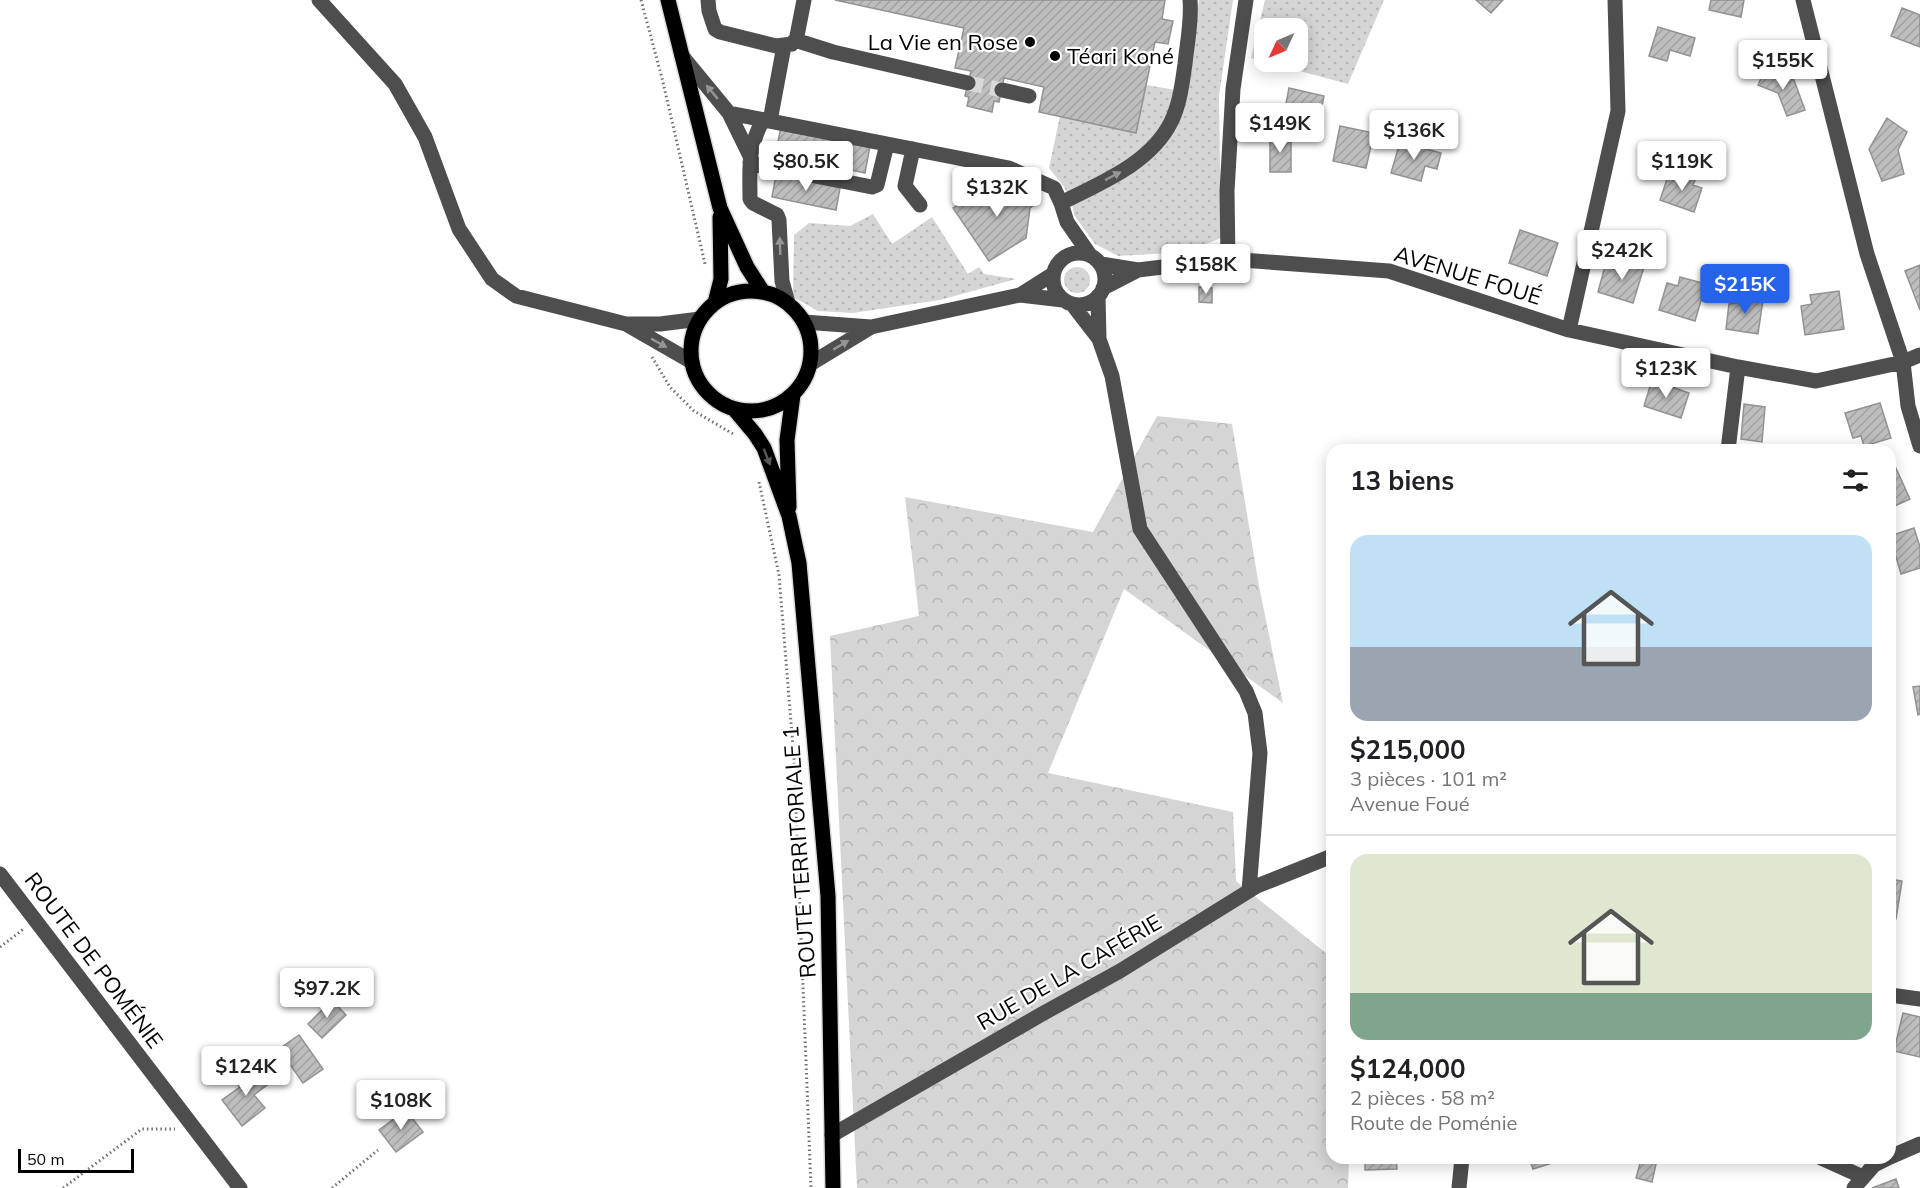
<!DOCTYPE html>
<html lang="fr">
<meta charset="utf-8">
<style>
:root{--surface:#fff;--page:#f2f2f2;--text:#202124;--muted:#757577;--line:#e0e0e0;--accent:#2563eb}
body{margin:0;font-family:Mulish,sans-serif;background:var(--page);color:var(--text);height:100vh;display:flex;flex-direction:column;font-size:22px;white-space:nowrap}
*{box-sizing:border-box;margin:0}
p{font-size:20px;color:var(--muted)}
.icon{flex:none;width:33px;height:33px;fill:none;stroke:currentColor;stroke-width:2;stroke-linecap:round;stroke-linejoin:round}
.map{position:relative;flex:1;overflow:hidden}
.details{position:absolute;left:1326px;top:444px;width:570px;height:720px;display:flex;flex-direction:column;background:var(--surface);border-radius:18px;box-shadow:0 3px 15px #0003}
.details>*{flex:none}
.needle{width:39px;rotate:226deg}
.buttons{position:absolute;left:1254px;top:18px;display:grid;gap:12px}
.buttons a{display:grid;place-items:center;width:54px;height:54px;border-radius:12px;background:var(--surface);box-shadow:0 3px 15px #0003;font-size:30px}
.scale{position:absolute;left:18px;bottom:15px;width:116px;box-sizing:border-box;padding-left:6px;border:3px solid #000;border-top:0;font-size:16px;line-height:21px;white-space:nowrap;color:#000;-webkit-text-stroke:4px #fff;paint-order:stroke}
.price{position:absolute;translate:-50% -51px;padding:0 14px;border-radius:6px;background:#fff;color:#222;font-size:20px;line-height:39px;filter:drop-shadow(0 2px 3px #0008)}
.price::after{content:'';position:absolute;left:50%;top:36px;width:18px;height:14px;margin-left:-9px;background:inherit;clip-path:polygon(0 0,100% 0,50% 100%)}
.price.current{background:var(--accent);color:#fff}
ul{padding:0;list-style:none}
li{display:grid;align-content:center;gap:12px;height:318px;padding:0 24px}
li+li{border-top:2px solid var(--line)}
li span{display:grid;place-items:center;height:186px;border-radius:18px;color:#555}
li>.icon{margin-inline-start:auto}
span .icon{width:108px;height:108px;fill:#fffc;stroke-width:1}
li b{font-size:26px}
h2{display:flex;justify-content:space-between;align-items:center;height:72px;padding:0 24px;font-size:26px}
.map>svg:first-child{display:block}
</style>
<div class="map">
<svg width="1920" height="1188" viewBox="0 0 1920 1188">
<defs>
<pattern id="grass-dots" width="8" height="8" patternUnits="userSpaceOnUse" patternTransform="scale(1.5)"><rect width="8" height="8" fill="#d5d5d5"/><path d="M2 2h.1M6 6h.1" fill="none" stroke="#b5b5b5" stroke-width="1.8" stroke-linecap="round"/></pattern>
<pattern id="forest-crowns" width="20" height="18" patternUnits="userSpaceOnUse" patternTransform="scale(1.5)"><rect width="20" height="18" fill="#d5d5d5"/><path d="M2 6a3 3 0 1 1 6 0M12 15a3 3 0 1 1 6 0" fill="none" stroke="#b5b5b5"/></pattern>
<pattern id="building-hatch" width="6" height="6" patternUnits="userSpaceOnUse" patternTransform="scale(1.5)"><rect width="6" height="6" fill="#bebebe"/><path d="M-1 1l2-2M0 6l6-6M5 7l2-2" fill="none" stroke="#a2a2a2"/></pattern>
</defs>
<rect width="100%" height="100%" fill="#fff"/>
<path fill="url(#grass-dots)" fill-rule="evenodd" d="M 1199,0 L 1233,0 L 1219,96 L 1221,238 L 1186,252 L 1118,256 L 1095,244 L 1074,215 L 1072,203 L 1064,187 L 1049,168 L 1060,116 L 1146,85 L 1188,92 Z
M 1265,0 L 1384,0 L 1348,84 L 1251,58 ZM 1298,28 L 1298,62 L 1264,62 L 1264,28 Z
M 873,214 L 892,244 L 932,217 L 968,274 L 979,267 L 984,274 L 1016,279 L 940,300 L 853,313 L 818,311 L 793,297 L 794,235 L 809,223 L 850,226 Z
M1064 280a13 13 0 1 1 26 0a13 13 0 1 1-26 0Z"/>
<path fill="url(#forest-crowns)" d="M 1157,416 L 1232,424 L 1259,586 L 1283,703 L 1124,589 L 1048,773 L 1233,812 L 1236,881 L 1332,958 L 1332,1158 L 1349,1158 L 1348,1188 L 857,1188 L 830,636 L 919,616 L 905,497 L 1093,532 Z"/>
<path fill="url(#building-hatch)" stroke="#929292" stroke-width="1.5" d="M 835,0 L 1165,0 L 1162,19 L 1173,21 L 1168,44 L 1155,42 L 1136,133 L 1039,112 L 1044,87 L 1004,78 L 999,102 L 994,101 L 992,112 L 967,106 L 969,97 L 965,96 L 971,71 L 955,68 L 964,28 Z
M 1476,0 L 1503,0 L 1491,13 Z
M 1711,0 L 1744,0 L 1741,17 L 1709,10 Z
M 1902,8 L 1920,15 L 1920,47 L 1891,36 Z
M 1658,27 L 1695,38 L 1690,56 L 1670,50 L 1667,61 L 1649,56 Z
M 1766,67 L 1794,80 L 1805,110 L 1787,116 L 1778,93 L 1758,85 Z
M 1289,88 L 1324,96 L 1319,121 L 1284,114 Z
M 1887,118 L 1907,132 L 1898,150 L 1904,174 L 1882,181 L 1869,149 Z
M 1340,126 L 1374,133 L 1366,168 L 1333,161 Z
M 781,127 L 870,146 L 865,173 L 838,167 L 837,171 L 823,168 L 827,148 L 812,145 L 808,164 L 775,156 Z
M 1270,135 L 1291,135 L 1291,172 L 1270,172 Z
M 1400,142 L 1441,153 L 1437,169 L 1425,166 L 1421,181 L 1391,173 Z
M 1676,171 L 1696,178 L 1693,185 L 1702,188 L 1694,212 L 1660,200 L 1667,179 L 1673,180 Z
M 776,175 L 840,188 L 836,210 L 772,197 Z
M 990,183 L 1015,190 L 1023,185 L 1036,203 L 1030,208 L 1026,238 L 989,261 L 953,208 Z
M 1520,230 L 1558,243 L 1547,276 L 1509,263 Z
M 1619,259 L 1644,267 L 1633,303 L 1598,292 L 1605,266 L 1616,270 Z
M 1920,265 L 1920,310 L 1905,271 Z
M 1680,277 L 1706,284 L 1695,321 L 1659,310 L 1667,283 L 1678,286 Z
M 1199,287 L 1212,288 L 1212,303 L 1199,302 Z
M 1839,291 L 1844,329 L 1805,335 L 1801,306 L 1812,304 L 1810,295 Z
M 1738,297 L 1763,300 L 1758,334 L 1726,329 L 1729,304 L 1737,303 Z
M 1652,380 L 1689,393 L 1681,418 L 1644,406 Z
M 1880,403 L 1891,438 L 1864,446 L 1861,436 L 1853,438 L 1845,413 Z
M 1744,404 L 1765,407 L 1762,442 L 1741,439 Z
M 1895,466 L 1910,499 L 1890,508 L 1890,468 Z
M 1914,528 L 1920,547 L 1920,568 L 1901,574 L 1890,536 Z
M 1920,686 L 1920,714 L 1918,715 L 1913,687 Z
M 1890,879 L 1902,881 L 1896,919 L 1890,918 Z
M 332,1000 L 346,1015 L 322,1038 L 308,1024 Z
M 1903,1013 L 1920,1017 L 1920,1057 L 1894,1051 Z
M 299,1035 L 323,1069 L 303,1083 L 279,1049 Z
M 252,1066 L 267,1085 L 254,1095 L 265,1108 L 242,1126 L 222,1100 L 240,1087 L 234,1079 Z
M 406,1110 L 423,1132 L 396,1152 L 379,1130 Z
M 1365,1158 L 1396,1158 L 1397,1169 L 1365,1170 Z
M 1529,1158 L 1568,1158 L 1533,1169 Z
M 1641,1160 L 1656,1164 L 1652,1182 L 1636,1178 Z
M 1896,1179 L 1899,1188 L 1872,1188 Z"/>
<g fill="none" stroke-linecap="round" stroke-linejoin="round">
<path stroke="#d9d9d9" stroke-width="15" stroke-dasharray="15 8" stroke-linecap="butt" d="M 968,83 L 1002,90"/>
<defs>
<path id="major" d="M 668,0 L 720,208 L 747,267 L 763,292
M691 351a60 60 0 1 1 120 0a60 60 0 1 1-120 0Z
M 715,303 L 721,279 L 720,217
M 734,409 L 755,434 L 764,448 L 789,516 L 799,563 L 828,896 L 833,1188
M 789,507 L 787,440 L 793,395"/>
</defs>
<use href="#major" stroke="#dbdbdb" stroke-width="18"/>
<path stroke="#707070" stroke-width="3" stroke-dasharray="1.5 3" stroke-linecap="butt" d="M 641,0 L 662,78 L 705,264
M 652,357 L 670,387 L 694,411 L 735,435
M 759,482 L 779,575 L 794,759 L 811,1188
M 0,947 L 25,928
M 63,1188 L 142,1129 L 175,1129
M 332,1188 L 378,1150"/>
<path stroke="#4e4e4e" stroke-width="15" d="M 319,0 L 395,84 L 425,137 L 459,229 L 492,279 L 516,296 L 626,324 L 660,324 L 700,319
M 708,0 L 709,11 L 715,29 L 720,32 L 776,46 L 792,44 L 795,40 L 833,52 L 968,83
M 1803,0 L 1867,254 L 1903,362 L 1908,406 L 1920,446
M 796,41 L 804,0
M 682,56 L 729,113 L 750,156
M 1002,90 L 1029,96
M 729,113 L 1009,168 L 1054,188 L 1061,203 L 1067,222 L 1090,255
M 763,120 C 747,149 750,167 750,199 L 753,203 L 777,215 L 779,220 L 782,281 L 788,303
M 770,121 L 784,46
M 913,149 L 905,186 L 920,205
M 750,163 L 872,187 L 877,185 L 887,144
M 1061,203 C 1100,183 1150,164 1171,122 C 1180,104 1182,84 1185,64 C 1187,43 1192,21 1190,0
M1053 279a26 26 0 1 1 52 0a26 26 0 1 1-52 0Z
M 1228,259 L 1227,191 L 1233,89 L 1246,0
M 1101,264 L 1138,270 L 1228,259 L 1389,271 L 1569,330 L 1738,367 L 1816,381 L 1903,362 L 1920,355
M 1103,288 L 1138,270
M 1020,295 L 1053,274
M 1098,296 L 1099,339
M 1072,304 L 1099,339 L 1112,376 L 1140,529 L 1246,691 L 1255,713 L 1260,753 L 1249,891
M 804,322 L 871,327 L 1020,295 L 1063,300
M 626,324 L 692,362
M 1569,330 L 1618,111 L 1615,0
M 810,364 L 871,327
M 1728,450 L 1738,367
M 0,874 L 240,1188
M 1890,995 L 1920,999
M 832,1135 L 1042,1014 L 1120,971 L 1257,886 L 1332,856
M 1890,1157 L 1920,1144
M 1821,1158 L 1863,1177
M 1459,1188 L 1462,1158
M 1854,1188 L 1874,1165 L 1888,1158"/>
<use href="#major" stroke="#000" stroke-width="15"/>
</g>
<defs><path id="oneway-solid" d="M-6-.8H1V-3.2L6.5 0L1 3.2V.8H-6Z" transform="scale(1.5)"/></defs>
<g fill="#959595">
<use href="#oneway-solid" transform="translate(712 92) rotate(-130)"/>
<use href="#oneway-solid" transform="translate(1113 176) rotate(-28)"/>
<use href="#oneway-solid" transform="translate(780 246) rotate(-92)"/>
<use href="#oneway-solid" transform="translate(659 343) rotate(29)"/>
<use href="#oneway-solid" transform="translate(841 345) rotate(-31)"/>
</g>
<use fill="#595959" href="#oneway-solid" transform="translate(767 457) rotate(69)"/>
<g fill="#000" stroke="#fff" stroke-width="2">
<circle cx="1030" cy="42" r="6"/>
<circle cx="1055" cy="56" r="6"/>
</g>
<g text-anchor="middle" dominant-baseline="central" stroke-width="4.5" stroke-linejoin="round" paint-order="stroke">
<g font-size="22" fill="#000" stroke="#fff" text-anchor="end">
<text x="1018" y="42">La Vie en Rose</text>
<text x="1067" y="56" text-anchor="start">Téari Koné</text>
</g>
<g font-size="22" fill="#000" stroke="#fff">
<text transform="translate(1468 275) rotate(17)">AVENUE FOUÉ</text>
<text transform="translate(799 852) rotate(-94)">ROUTE TERRITORIALE 1</text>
<text transform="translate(94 960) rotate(53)">ROUTE DE POMÉNIE</text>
<text transform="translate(1069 972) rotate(-30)">RUE DE LA CAFÉRIE</text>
</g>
</g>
</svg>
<div class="buttons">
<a><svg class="needle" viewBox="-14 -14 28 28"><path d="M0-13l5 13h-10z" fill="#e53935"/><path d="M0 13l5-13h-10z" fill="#757577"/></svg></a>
</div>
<div class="scale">50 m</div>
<b class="price" style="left:1783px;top:91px">$155K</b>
<b class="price" style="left:1280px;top:154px">$149K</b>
<b class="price" style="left:1414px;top:161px">$136K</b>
<b class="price" style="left:806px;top:192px">$80.5K</b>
<b class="price" style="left:1682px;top:192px">$119K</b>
<b class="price" style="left:997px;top:218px">$132K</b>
<b class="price" style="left:1622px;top:281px">$242K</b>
<b class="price" style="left:1206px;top:295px">$158K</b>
<b class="price current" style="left:1745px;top:315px">$215K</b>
<b class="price" style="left:1666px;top:399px">$123K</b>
<b class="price" style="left:327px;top:1019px">$97.2K</b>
<b class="price" style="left:246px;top:1097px">$124K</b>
<b class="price" style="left:401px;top:1131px">$108K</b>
<section class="details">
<h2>13 biens<svg class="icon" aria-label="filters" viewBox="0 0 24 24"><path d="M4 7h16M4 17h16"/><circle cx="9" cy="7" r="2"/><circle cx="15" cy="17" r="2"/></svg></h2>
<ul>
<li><span style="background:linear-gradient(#bfe0f5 60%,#9aa5b1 0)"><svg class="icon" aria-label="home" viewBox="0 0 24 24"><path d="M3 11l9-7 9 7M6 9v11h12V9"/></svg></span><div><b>$215,000</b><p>3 pièces · 101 m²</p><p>Avenue Foué</p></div></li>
<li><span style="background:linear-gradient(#dfe7d0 75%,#7fa58c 0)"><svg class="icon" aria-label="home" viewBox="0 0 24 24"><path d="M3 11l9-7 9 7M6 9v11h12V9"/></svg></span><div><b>$124,000</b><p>2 pièces · 58 m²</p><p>Route de Poménie</p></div></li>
</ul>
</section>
</div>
